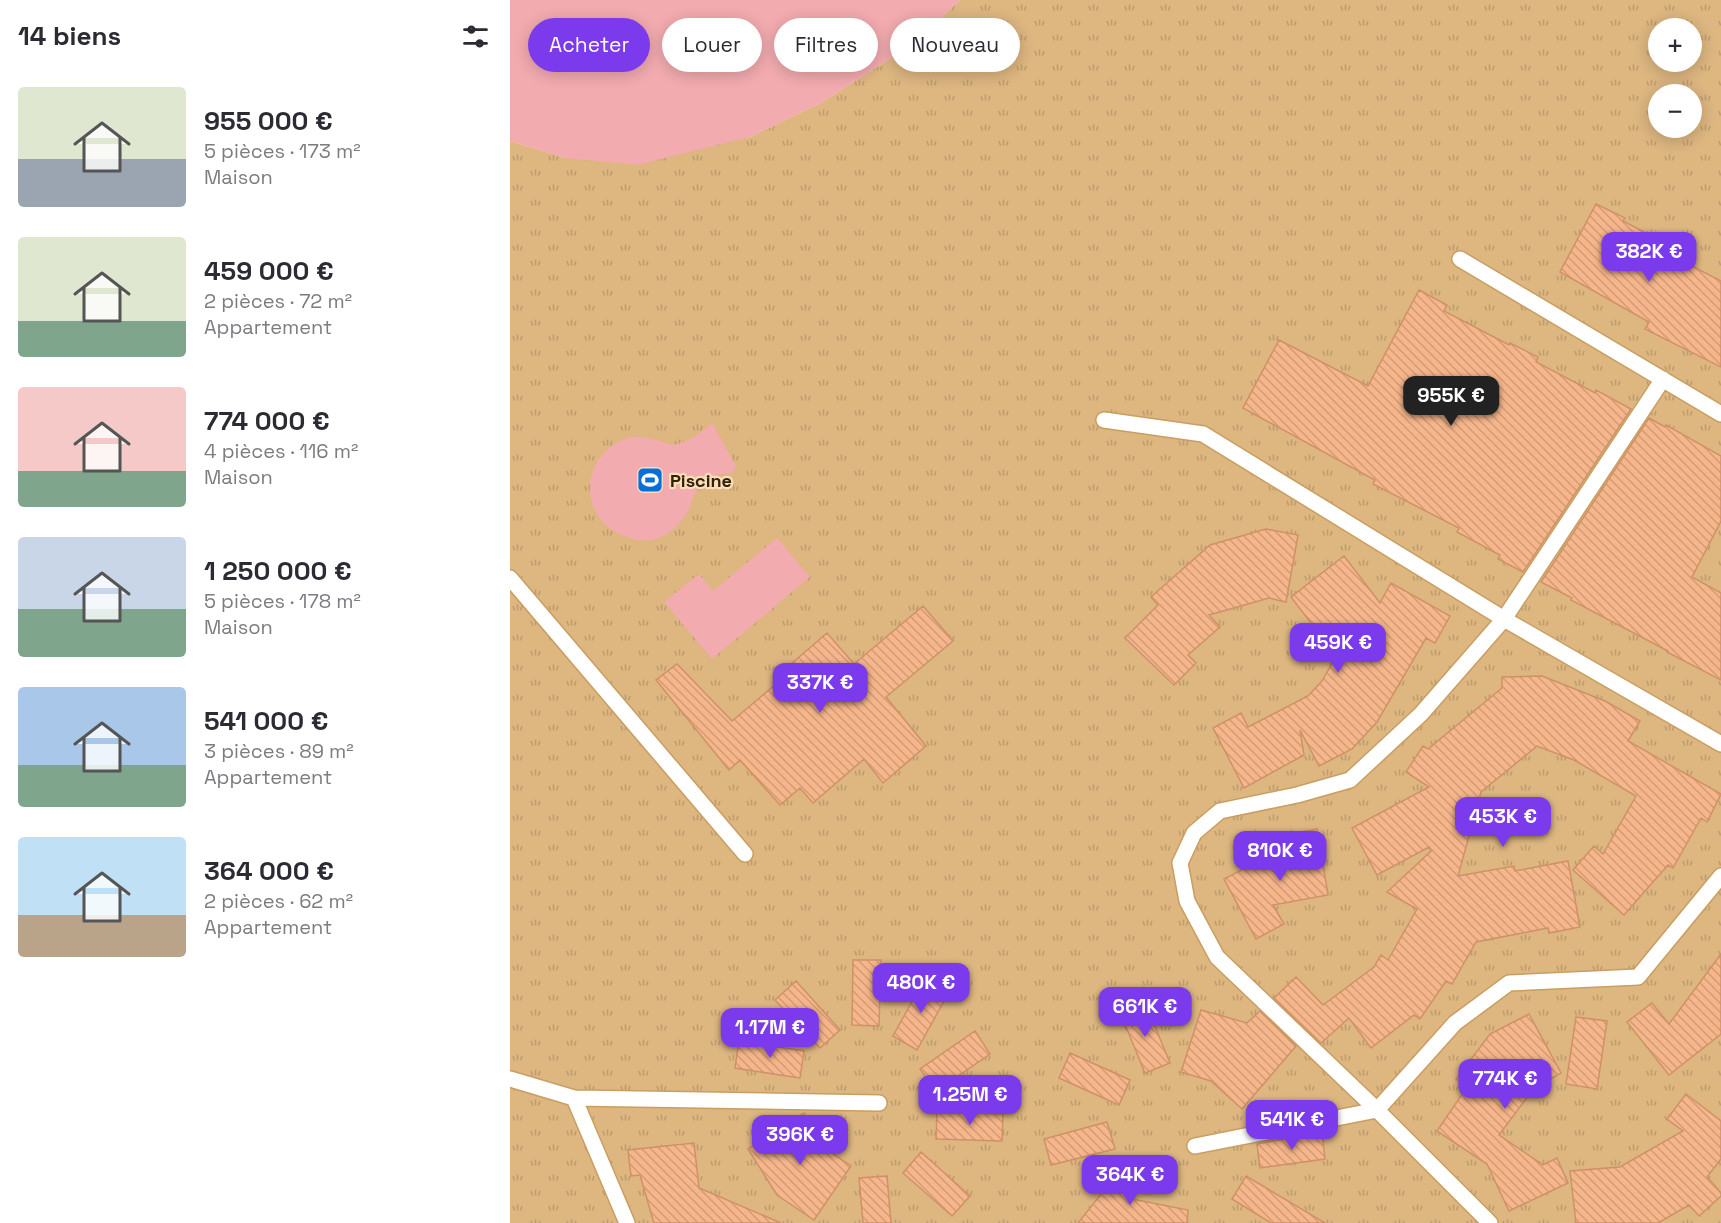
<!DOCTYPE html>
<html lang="fr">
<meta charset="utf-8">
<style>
:root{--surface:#fff;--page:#f2f2f3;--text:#2b2b33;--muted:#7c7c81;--accent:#7c3aed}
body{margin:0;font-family:"Space Grotesk",sans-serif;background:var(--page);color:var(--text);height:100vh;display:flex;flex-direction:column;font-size:22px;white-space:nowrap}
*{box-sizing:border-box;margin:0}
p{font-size:20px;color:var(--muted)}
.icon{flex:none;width:33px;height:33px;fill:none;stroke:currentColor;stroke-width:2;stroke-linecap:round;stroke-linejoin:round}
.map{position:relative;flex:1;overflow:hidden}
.drawer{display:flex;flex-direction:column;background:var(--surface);width:510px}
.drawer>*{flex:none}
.banner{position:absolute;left:18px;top:18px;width:570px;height:54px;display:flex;gap:12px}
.tools{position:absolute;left:1138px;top:18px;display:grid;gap:12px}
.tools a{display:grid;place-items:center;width:54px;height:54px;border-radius:50%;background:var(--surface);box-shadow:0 3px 15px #0003;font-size:30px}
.price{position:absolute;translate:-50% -51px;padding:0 14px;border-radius:12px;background:var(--accent);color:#fff;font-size:20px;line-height:39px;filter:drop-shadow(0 2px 3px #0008)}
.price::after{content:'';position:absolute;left:50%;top:36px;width:18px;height:14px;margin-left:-9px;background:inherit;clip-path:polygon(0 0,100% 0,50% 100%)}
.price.on{background:#222;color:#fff}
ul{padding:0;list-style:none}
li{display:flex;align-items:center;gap:18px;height:150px;padding:0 18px}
li span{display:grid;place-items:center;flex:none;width:168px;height:120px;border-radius:6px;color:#555}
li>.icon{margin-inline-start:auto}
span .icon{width:72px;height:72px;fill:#fffc;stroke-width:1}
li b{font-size:26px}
h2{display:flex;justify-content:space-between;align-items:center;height:72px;padding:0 18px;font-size:26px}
.pill{padding:0 21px;border-radius:27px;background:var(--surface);box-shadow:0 3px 15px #0003;font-size:21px;line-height:54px}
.pill.on{background:var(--accent);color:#fff}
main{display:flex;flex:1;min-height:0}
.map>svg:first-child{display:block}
</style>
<main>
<section class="drawer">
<h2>14 biens<svg class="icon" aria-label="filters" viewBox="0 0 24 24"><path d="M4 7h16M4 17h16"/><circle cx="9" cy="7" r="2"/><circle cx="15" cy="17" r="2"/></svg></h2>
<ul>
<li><span style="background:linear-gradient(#dfe7d0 60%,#9aa5b1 0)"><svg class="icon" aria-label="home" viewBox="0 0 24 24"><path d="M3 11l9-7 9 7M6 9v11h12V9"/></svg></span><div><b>955 000 €</b><p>5 pièces · 173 m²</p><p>Maison</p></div></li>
<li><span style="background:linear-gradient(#dfe7d0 70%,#7fa58c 0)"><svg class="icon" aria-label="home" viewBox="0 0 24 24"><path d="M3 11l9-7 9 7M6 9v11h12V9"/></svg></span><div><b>459 000 €</b><p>2 pièces · 72 m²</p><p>Appartement</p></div></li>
<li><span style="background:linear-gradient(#f6c9c9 70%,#7fa58c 0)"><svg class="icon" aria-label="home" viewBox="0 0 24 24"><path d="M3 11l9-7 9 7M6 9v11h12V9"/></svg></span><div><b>774 000 €</b><p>4 pièces · 116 m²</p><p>Maison</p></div></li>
<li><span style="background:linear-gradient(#c9d6e8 60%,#7fa58c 0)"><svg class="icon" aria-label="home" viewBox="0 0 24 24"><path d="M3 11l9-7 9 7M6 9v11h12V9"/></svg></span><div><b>1 250 000 €</b><p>5 pièces · 178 m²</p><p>Maison</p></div></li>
<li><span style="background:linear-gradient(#a9c7e8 65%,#7fa58c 0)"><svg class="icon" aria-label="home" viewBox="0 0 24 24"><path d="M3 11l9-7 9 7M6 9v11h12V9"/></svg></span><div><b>541 000 €</b><p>3 pièces · 89 m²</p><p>Appartement</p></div></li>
<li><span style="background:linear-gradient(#bfe0f5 65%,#b9a48a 0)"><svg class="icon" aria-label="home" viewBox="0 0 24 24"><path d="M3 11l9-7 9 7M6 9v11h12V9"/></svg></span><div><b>364 000 €</b><p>2 pièces · 62 m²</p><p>Appartement</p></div></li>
</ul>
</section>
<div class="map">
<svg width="1211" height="1223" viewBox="0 0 1211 1223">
<defs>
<pattern id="grass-tufts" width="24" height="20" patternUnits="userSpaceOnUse" patternTransform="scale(1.5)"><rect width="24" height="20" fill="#ddb680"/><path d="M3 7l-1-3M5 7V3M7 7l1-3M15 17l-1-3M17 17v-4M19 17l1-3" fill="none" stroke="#be9c6d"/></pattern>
<pattern id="building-back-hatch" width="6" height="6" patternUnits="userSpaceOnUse" patternTransform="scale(1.5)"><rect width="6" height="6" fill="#f6b68b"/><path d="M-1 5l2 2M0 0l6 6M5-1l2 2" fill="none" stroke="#d39c76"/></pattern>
</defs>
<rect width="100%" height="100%" fill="#f9deb9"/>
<path fill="url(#grass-tufts)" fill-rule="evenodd" d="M 450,0 L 1211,0 L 1211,1223 L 0,1223 L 0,141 L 55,158 L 240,137 L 311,103 L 403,44 ZM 1149,28 L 1182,28 L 1182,62 L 1149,62 ZM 1149,94 L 1182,94 L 1182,128 L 1149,128 Z"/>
<path fill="#f2abaf" d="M 0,0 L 450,0 L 403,44 L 311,103 L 240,137 L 127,165 L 55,158 L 0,141 Z
M 202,423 L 226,466 L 222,473 C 210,473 194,479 187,490 C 182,496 182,504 178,511 C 166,533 142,548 117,537 C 101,531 91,524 84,508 C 78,496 79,480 84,468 C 90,454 107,439 122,437 C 130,436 142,439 150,441 C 155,442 162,446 167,444 C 181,441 192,432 202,423 Z
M 267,538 L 300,577 L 202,659 L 154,602 L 189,574 L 203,591 Z"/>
<path fill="url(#building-back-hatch)" stroke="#cf9167" stroke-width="1.5" d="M 1086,204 L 1115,218 L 1113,221 L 1159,245 L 1155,252 L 1211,281 L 1211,367 L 1135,329 L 1139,322 L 1050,272 Z
M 909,290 L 937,305 L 934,311 L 999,345 L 1000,343 L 1028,357 L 1026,362 L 1085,393 L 1086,390 L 1121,409 L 1013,572 L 988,559 L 990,555 L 947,532 L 949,528 L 863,484 L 865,480 L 733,408 L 769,340 L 858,386 Z
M 1139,418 L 1155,427 L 1156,425 L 1211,456 L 1211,521 L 1182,577 L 1211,593 L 1211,680 L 1157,652 L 1158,651 L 1061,600 L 1062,598 L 1031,582 Z
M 756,529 L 788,535 L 776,602 L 759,598 L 699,615 L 710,627 L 678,655 L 686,663 L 664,685 L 615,638 L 648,605 L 641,597 L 700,545 Z
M 834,556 L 870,603 L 881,583 L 940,616 L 925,643 L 916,638 L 867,722 L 842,749 L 809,766 L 790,730 L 794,755 L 734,788 L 703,728 L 731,713 L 738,727 L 798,696 L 812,681 L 826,656 L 781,597 Z
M 413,606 L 443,641 L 376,697 L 416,746 L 373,783 L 354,759 L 303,803 L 290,788 L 270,805 L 230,760 L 219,770 L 146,680 L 167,664 L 222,721 L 278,674 L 274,670 L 317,633 L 344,664 Z
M 1032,676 L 1095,701 L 1130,721 L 1118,741 L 1211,794 L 1197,822 L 1191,818 L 1163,868 L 1158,865 L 1114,915 L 1063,870 L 1084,846 L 1093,854 L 1126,796 L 1064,760 L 1027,746 L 971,792 L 948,876 L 1004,866 L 1005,871 L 1058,861 L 1070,927 L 1039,933 L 1038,928 L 966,942 L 942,984 L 936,981 L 910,1019 L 904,1015 L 861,1048 L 839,1018 L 811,1043 L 764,998 L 786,977 L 813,1005 L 864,967 L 871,955 L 878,960 L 907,909 L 877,892 L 921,851 L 919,847 L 867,875 L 842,828 L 919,787 L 896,772 L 913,746 L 918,749 L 992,688 L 992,677 Z
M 807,829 L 818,895 L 763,905 L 774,924 L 746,939 L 714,879 L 778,846 L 776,834 Z
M 1211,954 L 1211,1034 L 1159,1075 L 1117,1022 L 1142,1003 L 1159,1024 Z
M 343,960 L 371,960 L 369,1026 L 342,1025 Z
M 415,978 L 439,992 L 407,1050 L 383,1036 Z
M 286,981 L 330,1030 L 310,1048 L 265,1000 Z
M 635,1002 L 660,1063 L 635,1073 L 610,1012 Z
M 691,1010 L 737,1023 L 750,1011 L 786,1046 L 732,1109 L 701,1081 L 671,1072 Z
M 1019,1014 L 1051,1073 L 1024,1088 L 989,1135 L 1033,1165 L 1047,1158 L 1058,1183 L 999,1211 L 977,1164 L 927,1131 L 957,1087 L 946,1079 L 980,1034 Z
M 1066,1017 L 1097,1021 L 1087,1089 L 1056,1084 Z
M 465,1031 L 480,1054 L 426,1091 L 410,1069 Z
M 229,1041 L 294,1051 L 290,1078 L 225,1068 Z
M 560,1053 L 620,1080 L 609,1105 L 549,1078 Z
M 1176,1094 L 1211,1121 L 1211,1159 L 1197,1177 L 1211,1193 L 1211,1196 L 1189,1216 L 1179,1205 L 1148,1223 L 1066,1223 L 1060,1171 L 1110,1167 L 1173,1131 L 1157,1119 Z
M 427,1112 L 493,1114 L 492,1141 L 426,1139 Z
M 294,1113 L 316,1149 L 341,1166 L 304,1220 L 267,1195 L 238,1149 Z
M 597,1122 L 605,1149 L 541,1165 L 534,1139 Z
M 812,1132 L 815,1159 L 750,1168 L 747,1144 Z
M 184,1143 L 189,1188 L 271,1223 L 144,1223 L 130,1175 L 121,1176 L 118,1150 Z
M 411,1152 L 460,1196 L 442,1216 L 393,1173 Z
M 612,1168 L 633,1185 L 622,1199 L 678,1210 L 677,1223 L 568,1223 Z
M 377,1176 L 381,1223 L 353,1223 L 349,1178 Z
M 736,1176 L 815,1223 L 761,1223 L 722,1199 Z"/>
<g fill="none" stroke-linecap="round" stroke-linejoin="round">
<defs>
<path id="service" d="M 950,259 L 1211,414
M 1153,379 L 994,619 L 1211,744
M 594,420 L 693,434 L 994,619 L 911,714 L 840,780 L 787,795 L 710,811 L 684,833 L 670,863 L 677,901 L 707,957 L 867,1110 L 980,1223
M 0,578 L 235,854
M 0,1079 L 64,1098 L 117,1223
M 64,1098 L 369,1103
M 685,1146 L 867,1110 L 945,1023 L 999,983 L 1128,977 L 1211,876"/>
</defs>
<use href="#service" stroke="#c99e61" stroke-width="18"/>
<use href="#service" stroke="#fff" stroke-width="15"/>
</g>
<defs>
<symbol id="stadium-square" viewBox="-11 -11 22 22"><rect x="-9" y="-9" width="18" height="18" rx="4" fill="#0670d8" stroke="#f9deb9"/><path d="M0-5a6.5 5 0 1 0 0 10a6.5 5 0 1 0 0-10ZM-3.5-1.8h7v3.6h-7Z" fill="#fff"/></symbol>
</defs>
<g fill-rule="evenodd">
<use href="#stadium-square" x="125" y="465" width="30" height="30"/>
</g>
<g text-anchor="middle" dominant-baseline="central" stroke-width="4.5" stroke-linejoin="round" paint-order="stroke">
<g font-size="18" font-weight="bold" fill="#332208" stroke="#f9deb9" text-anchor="start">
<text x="160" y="480">Piscine</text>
</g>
</g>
</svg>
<div class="tools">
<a>+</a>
<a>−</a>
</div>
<b class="price" style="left:1139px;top:283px">382K €</b>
<b class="price on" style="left:941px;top:427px">955K €</b>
<b class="price" style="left:828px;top:674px">459K €</b>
<b class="price" style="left:310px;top:714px">337K €</b>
<b class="price" style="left:993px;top:848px">453K €</b>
<b class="price" style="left:770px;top:882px">810K €</b>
<b class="price" style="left:411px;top:1014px">480K €</b>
<b class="price" style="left:635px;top:1038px">661K €</b>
<b class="price" style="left:260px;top:1059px">1.17M €</b>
<b class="price" style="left:995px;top:1110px">774K €</b>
<b class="price" style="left:460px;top:1126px">1.25M €</b>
<b class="price" style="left:782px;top:1151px">541K €</b>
<b class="price" style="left:290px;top:1166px">396K €</b>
<b class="price" style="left:620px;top:1206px">364K €</b>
<div class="banner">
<a class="pill on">Acheter</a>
<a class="pill">Louer</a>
<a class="pill">Filtres</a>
<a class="pill">Nouveau</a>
</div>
</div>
</main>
